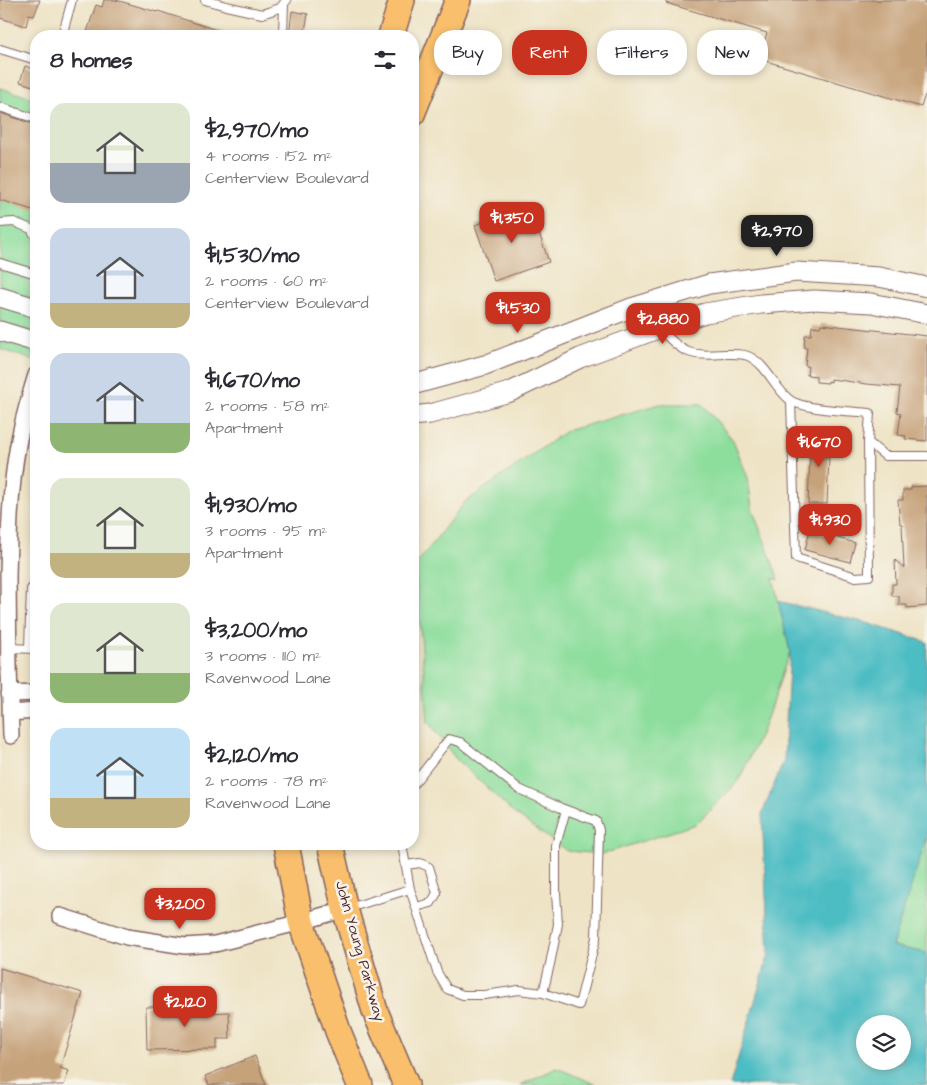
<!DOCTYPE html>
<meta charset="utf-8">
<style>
:root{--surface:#fff;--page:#f7f7f7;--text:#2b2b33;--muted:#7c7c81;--accent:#c8321e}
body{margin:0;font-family:"Architects Daughter",sans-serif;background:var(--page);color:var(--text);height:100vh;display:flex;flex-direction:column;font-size:19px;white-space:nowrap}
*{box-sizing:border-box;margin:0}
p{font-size:16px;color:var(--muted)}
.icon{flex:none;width:28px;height:28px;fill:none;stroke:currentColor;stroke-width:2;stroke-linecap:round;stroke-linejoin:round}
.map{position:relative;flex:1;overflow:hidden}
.sheet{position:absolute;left:30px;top:30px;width:389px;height:820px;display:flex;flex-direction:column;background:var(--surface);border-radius:20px;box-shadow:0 2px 8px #0003}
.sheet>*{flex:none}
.guide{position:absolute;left:434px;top:30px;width:418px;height:45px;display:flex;gap:10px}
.controls{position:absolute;left:856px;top:1015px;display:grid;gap:10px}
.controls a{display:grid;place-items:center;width:55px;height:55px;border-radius:50%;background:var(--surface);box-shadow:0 2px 8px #0003;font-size:25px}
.price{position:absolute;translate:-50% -42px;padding:0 11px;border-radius:10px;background:var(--accent);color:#fff;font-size:16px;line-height:32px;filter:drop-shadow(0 1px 2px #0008)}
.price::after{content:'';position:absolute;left:50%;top:30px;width:15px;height:11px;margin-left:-8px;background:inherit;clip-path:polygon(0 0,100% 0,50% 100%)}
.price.selected{background:#222;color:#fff}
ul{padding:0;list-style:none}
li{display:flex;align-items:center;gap:15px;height:125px;padding:0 20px}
li span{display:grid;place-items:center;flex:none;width:140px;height:100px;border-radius:15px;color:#555}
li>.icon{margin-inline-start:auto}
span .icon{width:60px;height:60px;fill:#fffc;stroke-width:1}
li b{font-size:21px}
h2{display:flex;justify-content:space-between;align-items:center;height:60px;padding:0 20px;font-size:21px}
.tag{padding:0 18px;border-radius:20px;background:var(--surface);box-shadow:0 2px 8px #0003;font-size:18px;line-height:45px}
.tag.selected{background:var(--accent);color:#fff}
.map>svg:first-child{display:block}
</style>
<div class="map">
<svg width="927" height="1085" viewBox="0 0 927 1085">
<rect width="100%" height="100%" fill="#f7f3e8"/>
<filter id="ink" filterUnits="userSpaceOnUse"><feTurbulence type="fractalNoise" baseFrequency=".02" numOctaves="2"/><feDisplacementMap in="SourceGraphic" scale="10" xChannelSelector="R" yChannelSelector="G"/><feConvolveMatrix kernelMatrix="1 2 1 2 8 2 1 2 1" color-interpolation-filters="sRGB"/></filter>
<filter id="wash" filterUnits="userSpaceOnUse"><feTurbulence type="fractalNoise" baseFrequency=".0096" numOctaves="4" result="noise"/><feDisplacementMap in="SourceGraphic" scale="20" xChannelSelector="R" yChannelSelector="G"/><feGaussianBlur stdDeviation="1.12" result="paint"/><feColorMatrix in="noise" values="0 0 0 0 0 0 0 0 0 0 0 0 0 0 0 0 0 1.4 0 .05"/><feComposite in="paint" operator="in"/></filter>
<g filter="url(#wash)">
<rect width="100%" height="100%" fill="#eee3c5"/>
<path fill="#8dde9d" stroke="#6c7e64" d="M 0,88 L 36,99 L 36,300 L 0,289 Z
M 0,306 L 36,317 L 36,333 L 0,322 Z
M 0,339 L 36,351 L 33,360 L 0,349 Z
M 660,404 L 702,404 L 733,440 L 748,478 L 752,508 L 779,580 L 773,578 L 790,651 L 765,724 L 738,782 L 696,824 L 603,854 L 567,851 L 515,814 L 456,759 L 428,722 L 415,566 L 464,503 L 566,431 Z
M 927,836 L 927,953 L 892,946 Z
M 557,1068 L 597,1085 L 520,1085 Z"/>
<path fill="#4ebdc4" stroke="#4c6e78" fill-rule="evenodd" d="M 778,601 L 867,623 L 927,642 L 927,836 L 892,946 L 927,953 L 927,1085 L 730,1085 L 769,954 L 762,814 L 784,760 L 790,651 ZM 865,1024 L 902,1024 L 902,1061 L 865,1061 Z"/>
<g id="blocks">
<path fill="#c6a27a" d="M 0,0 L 40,0 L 34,16 L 29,14 L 26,26 L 0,18 Z
M 104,0 L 116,0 L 157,12 L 158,11 L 229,34 L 229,36 L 100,36 L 87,32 L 96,5 L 102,7 Z
M 666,0 L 925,0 L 924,3 L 927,4 L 927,95 L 925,95 L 921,107 L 759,59 L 767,33 L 666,3 Z
M 292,11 L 308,14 L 304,36 L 289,36 Z
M 25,66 L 36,70 L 36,87 L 20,82 Z
M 0,113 L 36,125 L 36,211 L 0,200 Z
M 530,207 L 549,262 L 494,281 L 475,225 Z
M 821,324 L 927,336 L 927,441 L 905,439 L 906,436 L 898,435 L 901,413 L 897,412 L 900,387 L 867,384 L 831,379 L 831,382 L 828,381 L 828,383 L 816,382 L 816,376 L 807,375 L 808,366 L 805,366 L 807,348 L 804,348 L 805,335 L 811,335 L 812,326 L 820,327 Z
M 811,433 L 830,433 L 827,504 L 808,504 Z
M 927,486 L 927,606 L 907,608 L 907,605 L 899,605 L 899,596 L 892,596 L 892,584 L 896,584 L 895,560 L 904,568 L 902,524 L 900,524 L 898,500 L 903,500 L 903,490 L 911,490 L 911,487 Z
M 810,530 L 855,543 L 850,562 L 805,550 Z
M 0,968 L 83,993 L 60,1068 L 69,1071 L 64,1085 L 0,1085 Z
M 204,1006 L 204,1013 L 229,1012 L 230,1039 L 217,1039 L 217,1049 L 147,1050 L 146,1007 Z
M 255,1056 L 266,1085 L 209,1085 L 205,1076 Z"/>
</g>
</g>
<g filter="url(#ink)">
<use href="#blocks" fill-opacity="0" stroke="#836461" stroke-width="1"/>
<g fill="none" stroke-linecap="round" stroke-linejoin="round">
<defs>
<path id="service" d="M 205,0 L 226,6 L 262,14 L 280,8 L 287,0
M 62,36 L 72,0
M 283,36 L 284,3
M 0,49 L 36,60
M 0,107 L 36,119
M 0,223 L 14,222 L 31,229 L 34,234
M 0,263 L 36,274
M 661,330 C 685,355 690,356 725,354 C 733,354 741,353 748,356 C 767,364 774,388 790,400 C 804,410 851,411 870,413 L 868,442 L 885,456 L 927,456
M 791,401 L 796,558 L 856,577 L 869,576 L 868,442
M 8,648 L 36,649
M 29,648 L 31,589 L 36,585
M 402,844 L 410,889 L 437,972 L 447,989 L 463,995 L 484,995 L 519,990 L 543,993 L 579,1005 L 596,938 L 599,830 L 596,821 L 561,808 L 519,789 L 460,742 L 449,739 L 412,786
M 406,865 L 420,863 L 429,867 L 437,893 L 431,903 L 416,907
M 349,908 L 410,889
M 543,993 L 550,964 L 558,924 L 556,893 L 556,845 L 566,810"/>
<path id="minor" d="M 631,308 L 660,328
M 9,694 L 36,693
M 10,713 L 36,711
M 11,736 C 9,683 8,630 8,577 C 9,533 10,488 18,445 C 22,421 29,398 36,375
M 60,916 L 127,937 L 185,946 L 215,944 L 301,922 L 345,909"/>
<path id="tertiary" d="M 0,297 L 36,308
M 0,331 L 36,342
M 412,385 L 485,365 L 631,308 L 709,284 L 796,272 L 879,277 L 927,287
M 412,416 L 430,414 L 510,392 L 580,358 L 660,328 L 705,313 L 761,304 L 814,300 L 871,303 L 927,314"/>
<path id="trunk" d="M 391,36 L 402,0
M 412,114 L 458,0
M 286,844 L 301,922 L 338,1031 L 360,1085
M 330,844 L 345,909 L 375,1011 L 406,1085"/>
</defs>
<use href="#service" stroke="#836461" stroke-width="10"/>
<use href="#minor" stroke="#836461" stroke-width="18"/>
<use href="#tertiary" stroke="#836461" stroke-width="21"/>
<use href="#trunk" stroke="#836461" stroke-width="28"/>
<use href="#service" stroke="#fff" stroke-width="8"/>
<use href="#minor" stroke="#fff" stroke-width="15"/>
<use href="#tertiary" stroke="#fff" stroke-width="19"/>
<use href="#trunk" stroke="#f9bf6d" stroke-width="25"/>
</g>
</g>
<g text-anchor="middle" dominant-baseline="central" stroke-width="5" stroke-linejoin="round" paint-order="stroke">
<g font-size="15" fill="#4a1f2b" stroke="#f7f3e8">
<text transform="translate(360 951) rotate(74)">John Young Parkway</text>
</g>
</g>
</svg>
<div class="controls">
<a><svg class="icon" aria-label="layers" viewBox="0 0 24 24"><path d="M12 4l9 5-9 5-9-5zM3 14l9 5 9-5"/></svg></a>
</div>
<b class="price" style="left:512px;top:244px">$1,350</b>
<b class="price selected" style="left:777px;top:257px">$2,970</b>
<b class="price" style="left:518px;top:334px">$1,530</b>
<b class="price" style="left:663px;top:345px">$2,880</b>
<b class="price" style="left:819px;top:468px">$1,670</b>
<b class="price" style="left:830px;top:546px">$1,930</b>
<b class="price" style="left:180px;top:930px">$3,200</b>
<b class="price" style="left:185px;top:1028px">$2,120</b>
<div class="guide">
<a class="tag">Buy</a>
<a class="tag selected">Rent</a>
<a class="tag">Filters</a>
<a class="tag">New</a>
</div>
<section class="sheet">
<h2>8 homes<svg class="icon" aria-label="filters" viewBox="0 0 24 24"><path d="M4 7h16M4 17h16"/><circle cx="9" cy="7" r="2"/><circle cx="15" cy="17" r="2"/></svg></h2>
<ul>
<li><span style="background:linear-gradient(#dfe7d0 60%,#9aa5b1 0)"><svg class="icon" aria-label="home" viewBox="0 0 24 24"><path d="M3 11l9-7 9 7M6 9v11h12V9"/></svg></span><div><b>$2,970/mo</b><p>4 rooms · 152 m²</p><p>Centerview Boulevard</p></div></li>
<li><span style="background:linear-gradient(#c9d6e8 75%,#c2b280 0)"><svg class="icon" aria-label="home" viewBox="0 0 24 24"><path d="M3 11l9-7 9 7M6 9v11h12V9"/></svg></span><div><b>$1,530/mo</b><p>2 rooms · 60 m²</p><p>Centerview Boulevard</p></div></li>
<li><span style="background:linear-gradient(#c9d6e8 70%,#8fb573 0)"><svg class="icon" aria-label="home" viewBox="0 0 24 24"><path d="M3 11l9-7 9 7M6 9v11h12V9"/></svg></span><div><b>$1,670/mo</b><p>2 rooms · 58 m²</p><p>Apartment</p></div></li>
<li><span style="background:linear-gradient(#dfe7d0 75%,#c2b280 0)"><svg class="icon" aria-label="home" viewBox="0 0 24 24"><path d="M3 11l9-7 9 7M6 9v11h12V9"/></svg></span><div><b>$1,930/mo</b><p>3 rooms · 95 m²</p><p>Apartment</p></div></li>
<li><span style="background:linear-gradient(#dfe7d0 70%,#8fb573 0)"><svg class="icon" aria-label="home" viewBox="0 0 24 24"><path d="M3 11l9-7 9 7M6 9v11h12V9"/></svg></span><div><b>$3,200/mo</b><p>3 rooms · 110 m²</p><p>Ravenwood Lane</p></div></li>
<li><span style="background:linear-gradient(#bfe0f5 70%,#c2b280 0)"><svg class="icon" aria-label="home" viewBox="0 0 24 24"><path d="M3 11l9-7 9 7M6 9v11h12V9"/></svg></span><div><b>$2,120/mo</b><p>2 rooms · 78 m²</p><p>Ravenwood Lane</p></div></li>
</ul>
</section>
</div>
